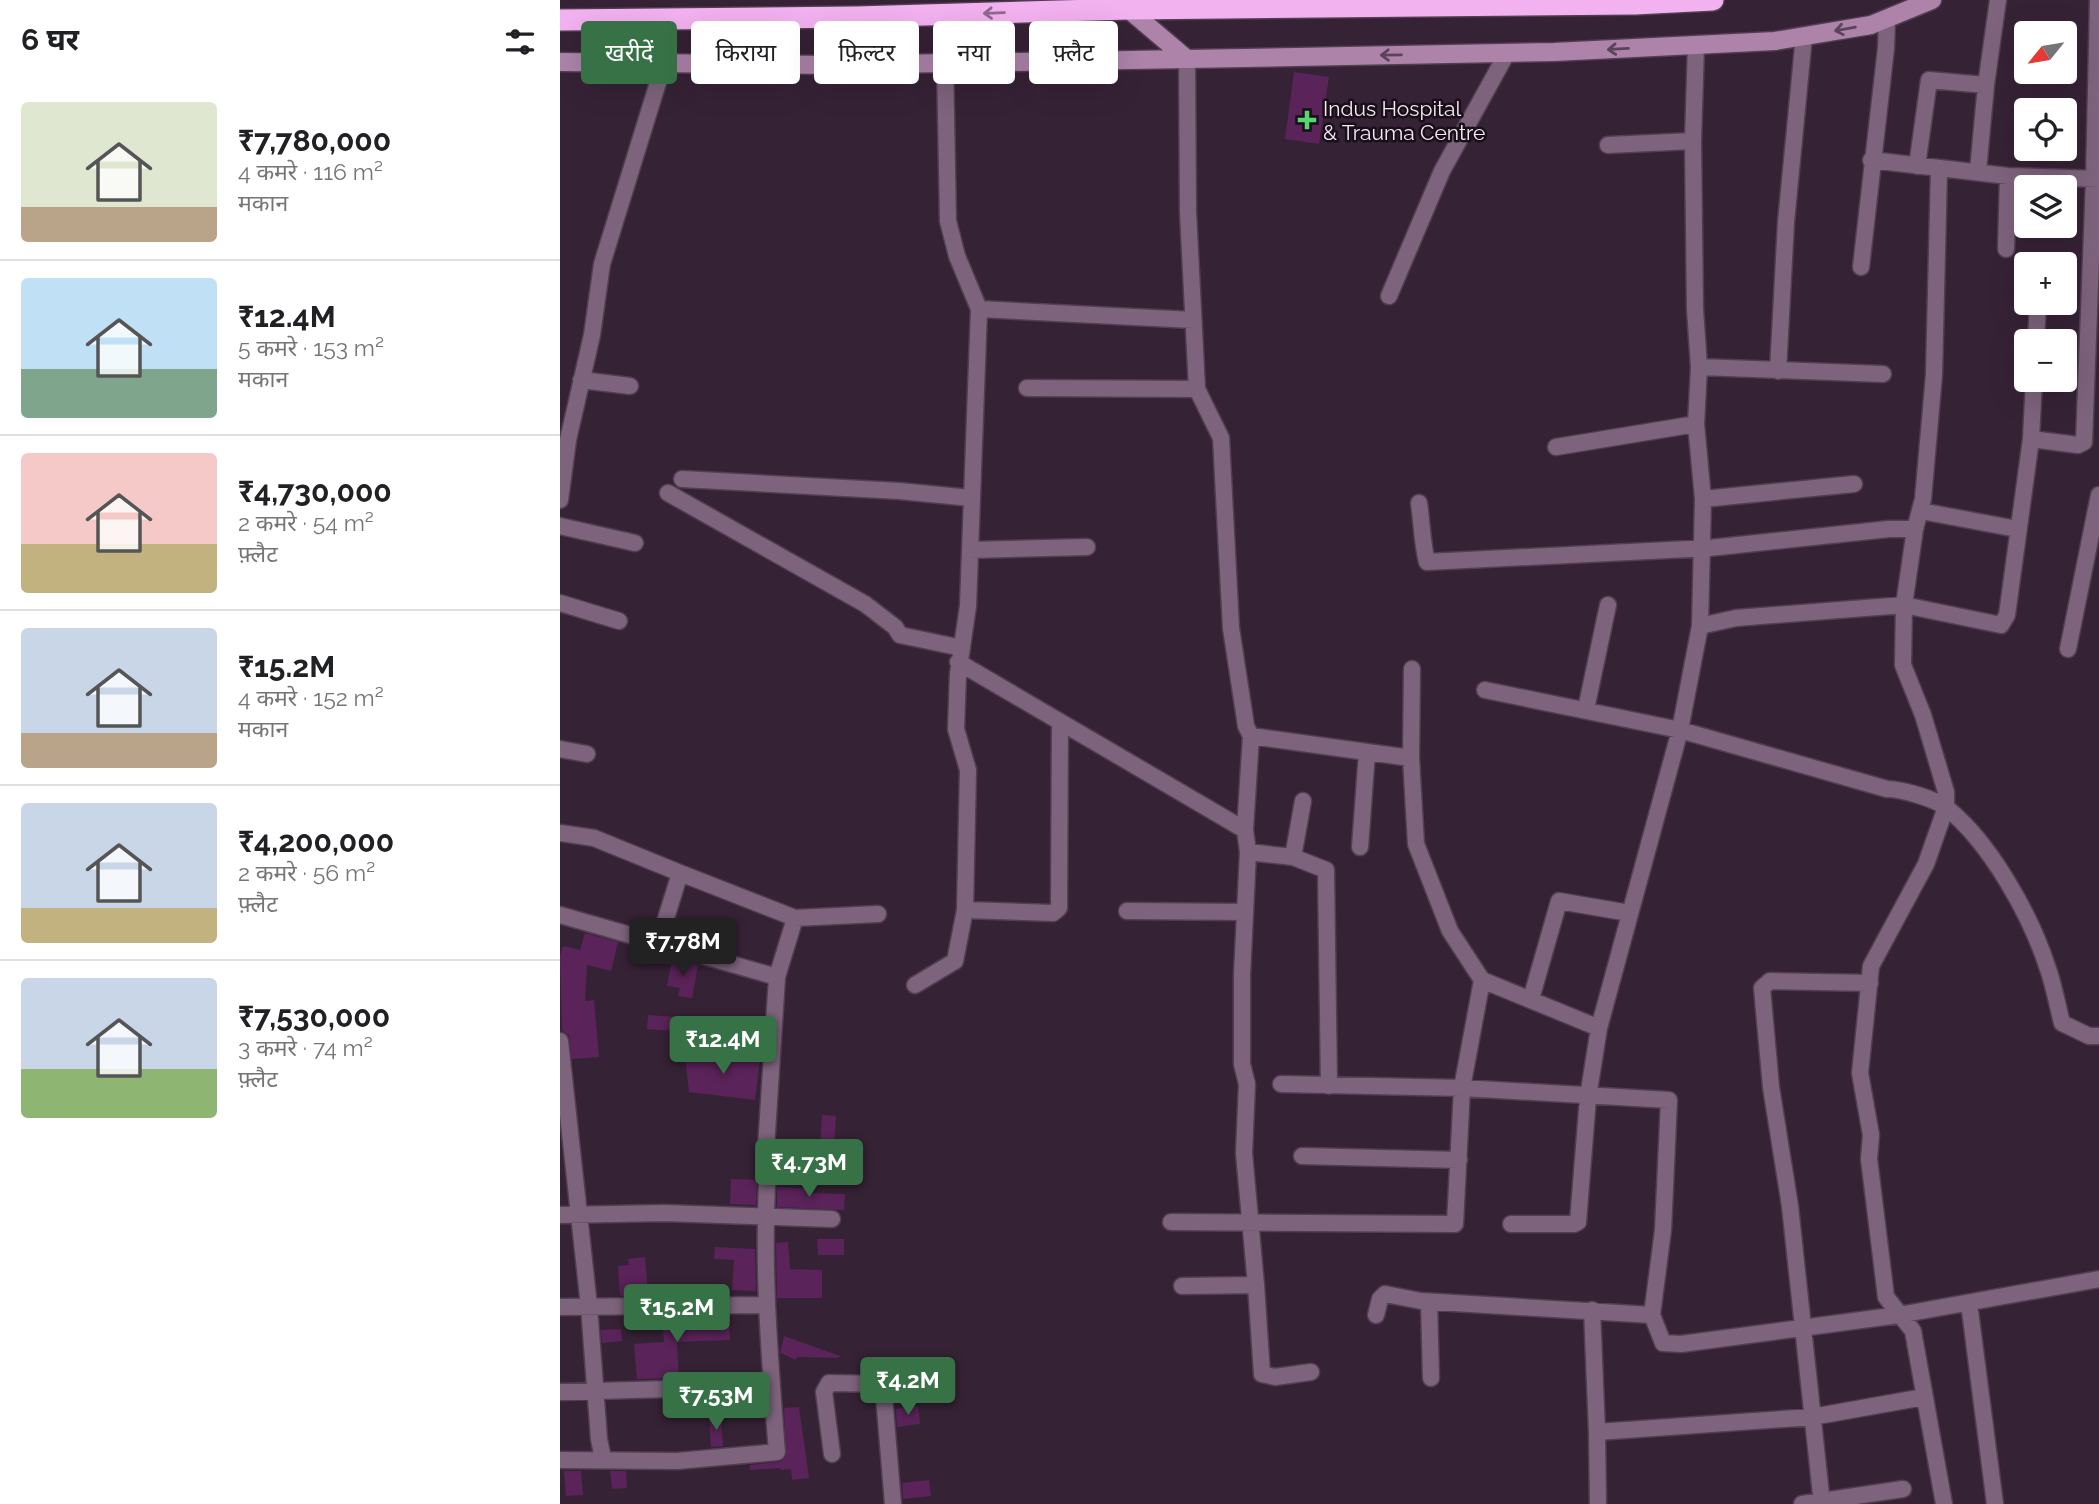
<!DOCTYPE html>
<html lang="hi">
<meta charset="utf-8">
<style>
:root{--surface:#fff;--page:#f2f2f2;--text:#202124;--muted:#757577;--line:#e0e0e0;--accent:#377247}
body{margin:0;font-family:Raleway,"Noto Sans Devanagari",sans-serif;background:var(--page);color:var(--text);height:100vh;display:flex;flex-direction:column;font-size:26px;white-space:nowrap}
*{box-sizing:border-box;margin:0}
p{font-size:23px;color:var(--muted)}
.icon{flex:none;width:38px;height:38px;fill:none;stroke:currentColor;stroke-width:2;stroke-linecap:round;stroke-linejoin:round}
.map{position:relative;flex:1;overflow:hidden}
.drawer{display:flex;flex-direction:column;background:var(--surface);width:560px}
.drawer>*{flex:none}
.hud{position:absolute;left:21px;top:21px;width:665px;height:63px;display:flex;gap:14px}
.needle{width:46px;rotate:240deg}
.fabs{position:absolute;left:1454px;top:21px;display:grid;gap:14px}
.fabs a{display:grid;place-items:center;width:63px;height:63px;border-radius:7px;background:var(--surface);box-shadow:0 7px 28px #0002;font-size:35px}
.price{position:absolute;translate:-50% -60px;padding:0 16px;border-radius:7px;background:var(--accent);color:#fff;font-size:23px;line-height:46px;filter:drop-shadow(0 2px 4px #0008)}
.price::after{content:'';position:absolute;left:50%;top:42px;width:21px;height:16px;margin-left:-10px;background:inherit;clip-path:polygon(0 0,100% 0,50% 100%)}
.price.current{background:#222;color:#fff}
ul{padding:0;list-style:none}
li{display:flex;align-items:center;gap:21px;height:175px;padding:0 21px}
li+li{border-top:2px solid var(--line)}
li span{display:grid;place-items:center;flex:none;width:196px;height:140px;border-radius:7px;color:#555}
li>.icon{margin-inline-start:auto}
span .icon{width:84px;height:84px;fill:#fffc;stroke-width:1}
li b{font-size:30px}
h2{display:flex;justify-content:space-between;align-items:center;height:84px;padding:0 21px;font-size:30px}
.chip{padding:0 24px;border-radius:7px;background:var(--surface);box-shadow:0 7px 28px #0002;font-size:24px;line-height:63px}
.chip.current{background:var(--accent);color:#fff}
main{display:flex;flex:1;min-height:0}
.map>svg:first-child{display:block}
</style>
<main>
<section class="drawer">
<h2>6 घर<svg class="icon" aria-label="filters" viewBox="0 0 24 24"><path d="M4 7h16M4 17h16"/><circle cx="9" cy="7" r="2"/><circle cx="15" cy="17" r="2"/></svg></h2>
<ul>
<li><span style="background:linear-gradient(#dfe7d0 75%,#b9a48a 0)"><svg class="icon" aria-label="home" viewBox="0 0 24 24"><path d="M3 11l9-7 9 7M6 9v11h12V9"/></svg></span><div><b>₹7,780,000</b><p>4 कमरे · 116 m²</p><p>मकान</p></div></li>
<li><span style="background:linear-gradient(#bfe0f5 65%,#7fa58c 0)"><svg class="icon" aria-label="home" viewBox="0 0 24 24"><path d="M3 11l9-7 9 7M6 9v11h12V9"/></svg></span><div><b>₹12.4M</b><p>5 कमरे · 153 m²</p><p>मकान</p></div></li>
<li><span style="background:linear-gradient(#f6c9c9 65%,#c2b280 0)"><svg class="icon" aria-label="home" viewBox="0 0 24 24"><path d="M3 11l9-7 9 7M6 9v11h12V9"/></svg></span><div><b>₹4,730,000</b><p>2 कमरे · 54 m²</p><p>फ़्लैट</p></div></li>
<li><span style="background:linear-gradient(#c9d6e8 75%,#b9a48a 0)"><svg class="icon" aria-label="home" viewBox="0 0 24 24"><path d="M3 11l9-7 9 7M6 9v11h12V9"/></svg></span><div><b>₹15.2M</b><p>4 कमरे · 152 m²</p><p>मकान</p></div></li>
<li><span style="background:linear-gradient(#c9d6e8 75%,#c2b280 0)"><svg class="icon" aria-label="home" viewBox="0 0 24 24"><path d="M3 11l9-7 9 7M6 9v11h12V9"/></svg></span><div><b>₹4,200,000</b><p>2 कमरे · 56 m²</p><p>फ़्लैट</p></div></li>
<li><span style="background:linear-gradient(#c9d6e8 65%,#8fb573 0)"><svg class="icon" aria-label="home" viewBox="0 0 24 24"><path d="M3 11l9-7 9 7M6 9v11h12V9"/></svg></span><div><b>₹7,530,000</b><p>3 कमरे · 74 m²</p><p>फ़्लैट</p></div></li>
</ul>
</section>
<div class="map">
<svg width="1539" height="1504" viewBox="0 0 1539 1504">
<rect width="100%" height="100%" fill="#362235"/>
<path fill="#5a2359" d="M 734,72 L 769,77 L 759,144 L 725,139 Z
M 25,933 L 58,942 L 51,971 L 27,965 L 25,1001 L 34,1000 L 39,1057 L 12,1059 L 9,1035 L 2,1031 L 0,956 L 3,946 L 20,950 Z
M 112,960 L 138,965 L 132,998 L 118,996 L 120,988 L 107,986 Z
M 88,1015 L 130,1018 L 129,1032 L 87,1029 Z
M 125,1055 L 200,1060 L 195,1100 L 129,1092 Z
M 262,1115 L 276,1116 L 274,1150 L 260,1149 Z
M 171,1179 L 197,1180 L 196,1205 L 170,1204 Z
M 217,1187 L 251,1189 L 250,1193 L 285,1194 L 284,1210 L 217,1207 Z
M 257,1239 L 284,1239 L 284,1255 L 258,1255 Z
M 228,1242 L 230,1269 L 262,1270 L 262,1298 L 217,1298 L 216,1243 Z
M 155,1247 L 195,1249 L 196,1291 L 172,1290 L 174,1260 L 154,1259 Z
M 85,1257 L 88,1294 L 60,1296 L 58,1266 L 69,1265 L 68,1259 Z
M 169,1316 L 170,1340 L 117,1342 L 119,1378 L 77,1379 L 74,1344 L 104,1342 L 102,1317 Z
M 61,1329 L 62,1341 L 42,1343 L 41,1330 Z
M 224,1336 L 280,1356 L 279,1358 L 237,1357 L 236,1360 L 220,1353 Z
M 201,1380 L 202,1395 L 169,1398 L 168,1383 Z
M 358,1406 L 360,1424 L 337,1427 L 336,1409 Z
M 239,1407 L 249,1478 L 232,1480 L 231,1469 L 221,1470 L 220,1468 L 190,1470 L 190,1465 L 219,1462 L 226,1457 L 224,1408 Z
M 161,1418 L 163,1446 L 151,1447 L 149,1419 Z
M 4,1471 L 21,1471 L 23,1495 L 6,1496 Z
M 50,1471 L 66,1471 L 67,1488 L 52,1489 Z
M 369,1480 L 371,1496 L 343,1499 L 342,1483 Z"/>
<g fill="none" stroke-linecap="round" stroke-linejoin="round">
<defs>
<path id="street" d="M 627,59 L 628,212 L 637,389 L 661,438 L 671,628 L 686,726 L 691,736 L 685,830 L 688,852 L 682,975 L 682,1064 L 687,1084 L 684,1153 L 696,1285
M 1048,145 L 1133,141
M 1311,160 L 1448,176 L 1539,179
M 1357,166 L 1369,80 L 1426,85
M 1379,168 L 1374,375 L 1363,499 L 1355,529 L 1344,605 L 1343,665 L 1363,715 L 1386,792 L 1386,807 L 1366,864 L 1311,966 L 1300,1073 L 1311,1135 L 1309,1159 L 1326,1297 L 1353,1331 L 1384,1504
M 1418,171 L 1426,85 L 1438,0
M 1446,249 L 1448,176
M 1301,267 L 1326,48 L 1327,19
M 829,296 L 882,171 L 947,53
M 419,309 L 633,320
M 1476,341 L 1478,303
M 1139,367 L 1323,374
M 1218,371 L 1226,222 L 1244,36
M 21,380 L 70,386
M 467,388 L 637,389
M 1471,439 L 1518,445 L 1524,442 L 1534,179 L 1538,0
M 996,447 L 1136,424
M 122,479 L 339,491 L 411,498
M 108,493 L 305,604 L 335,627 L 340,635 L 402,648
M 1143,499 L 1294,484
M 0,500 L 8,440 L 32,335 L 42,264 L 104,63 L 103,19
M 859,503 C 862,523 862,543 867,562 L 1149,548 L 1329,529 L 1355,529
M 1361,511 L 1457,529
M 0,526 L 75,543
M 410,550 L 527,547
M 0,603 L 59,621
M 1140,626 L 1176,618 L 1344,605 L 1441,625 L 1447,615 L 1471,439 L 1474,380
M 1508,649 L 1539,495
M 398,662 L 685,830
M 852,669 L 851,758 L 856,844 L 890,931 L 922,980 L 1039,1028
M 925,690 L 1120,730 L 1327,789 C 1341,789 1377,799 1388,809 C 1430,843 1470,914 1487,966 C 1494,985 1497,1004 1502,1023 L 1529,1036 L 1539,1036
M 1026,709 L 1048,605
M 691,736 L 807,752 L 800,847
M 0,749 L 27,754
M 807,752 L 851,758
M 0,833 L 34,838 L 120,873 L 99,941
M 688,852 L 733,857 L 766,870 L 769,1086
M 733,857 L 743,801
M 120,873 L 235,918 L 318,914
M 405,910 L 493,913 L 499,908 L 500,722
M 567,911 L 685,912
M 0,915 L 217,977
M 355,985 L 395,961 L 405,910 L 408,770 L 396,729 L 398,674 L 408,606 L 419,309 L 397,256 L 388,221 L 385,63
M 971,999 L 999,901 L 1069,913
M 0,1041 L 29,1306 L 39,1439 L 43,1459
M 721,1084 L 902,1088 L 1109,1100 L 1103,1230 L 1092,1315 L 1103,1343 L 1121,1344 L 1339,1315 L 1539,1279
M 742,1156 L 899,1160
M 0,1215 L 104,1213 L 272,1219
M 611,1222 L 895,1224 L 902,1088 L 922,980
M 951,1224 L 1014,1224 L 1018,1222 L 1028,1097 L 1039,1028 L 1120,730 L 1140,626 L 1143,499 L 1136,424 L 1139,367 L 1135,309 L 1133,141 L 1136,45
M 622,1286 L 696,1285 L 702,1374 L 715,1377 L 751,1372
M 869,1302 L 871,1378
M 1409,1303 L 1435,1504
M 0,1307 L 206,1305
M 1032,1310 L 1037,1432 L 1252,1417 L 1364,1397
M 816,1315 L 820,1299 L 825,1294 L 861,1301 L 1092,1315
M 0,1392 L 146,1388
M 1037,1432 L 1038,1504
M 272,1454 L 264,1392 L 269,1383 L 323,1384 L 333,1504
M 0,1460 L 117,1461 L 217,1452 C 209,1352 201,1253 209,1153 L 206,1148 L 217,977 L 235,918
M 1242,1504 L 1343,1489
M 1262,1504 L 1230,1206 L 1211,1087 L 1202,988 L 1210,981 L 1310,983"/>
<path id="secondary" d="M 568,9 L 627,59 L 994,52 L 1215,41 L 1311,25 L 1372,0
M 0,62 L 271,65 L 627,59"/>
<path id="highway" d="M 0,20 L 296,17 L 568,9 L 1075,4 L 1153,0"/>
</defs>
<use href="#street" stroke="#513e50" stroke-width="19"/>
<use href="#secondary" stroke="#513e50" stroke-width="21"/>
<use href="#highway" stroke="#513e50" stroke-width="24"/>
<use href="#street" stroke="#7d637c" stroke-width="16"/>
<use href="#secondary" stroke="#ad83aa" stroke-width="18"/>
<use href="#highway" stroke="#f2b1ef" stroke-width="21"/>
</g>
<defs><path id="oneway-shaft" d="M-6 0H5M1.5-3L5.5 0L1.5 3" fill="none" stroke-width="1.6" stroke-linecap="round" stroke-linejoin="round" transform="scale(1.75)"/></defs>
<use stroke="#90688e" href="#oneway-shaft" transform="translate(434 13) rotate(178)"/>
<g stroke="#5b435a">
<use href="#oneway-shaft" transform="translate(1285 29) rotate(170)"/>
<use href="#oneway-shaft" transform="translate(1058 49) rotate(177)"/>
<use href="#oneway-shaft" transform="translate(831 55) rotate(179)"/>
</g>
<path fill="#54d672" stroke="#180f18" stroke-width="2.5" d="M743.5 109.5h7v7h7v7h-7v7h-7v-7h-7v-7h7z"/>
<g text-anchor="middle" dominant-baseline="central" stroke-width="5" stroke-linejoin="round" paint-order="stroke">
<g font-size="21" fill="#f6e8f5" stroke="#180f18" text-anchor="start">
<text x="763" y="108">Indus Hospital<tspan x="763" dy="24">&amp; Trauma Centre</tspan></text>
</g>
</g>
</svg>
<div class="fabs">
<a><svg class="needle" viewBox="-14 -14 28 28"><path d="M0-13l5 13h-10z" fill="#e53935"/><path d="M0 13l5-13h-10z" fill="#757577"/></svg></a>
<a><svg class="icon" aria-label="locate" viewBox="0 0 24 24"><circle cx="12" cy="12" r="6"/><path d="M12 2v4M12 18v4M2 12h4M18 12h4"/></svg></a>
<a><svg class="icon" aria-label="layers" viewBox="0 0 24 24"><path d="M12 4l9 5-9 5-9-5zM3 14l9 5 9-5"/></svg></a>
<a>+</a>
<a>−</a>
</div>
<b class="price current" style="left:123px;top:978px">₹7.78M</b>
<b class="price" style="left:163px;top:1076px">₹12.4M</b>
<b class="price" style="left:249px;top:1199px">₹4.73M</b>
<b class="price" style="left:117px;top:1344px">₹15.2M</b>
<b class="price" style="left:348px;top:1417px">₹4.2M</b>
<b class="price" style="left:156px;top:1432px">₹7.53M</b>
<div class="hud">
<a class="chip current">खरीदें</a>
<a class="chip">किराया</a>
<a class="chip">फ़िल्टर</a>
<a class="chip">नया</a>
<a class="chip">फ़्लैट</a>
</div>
</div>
</main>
